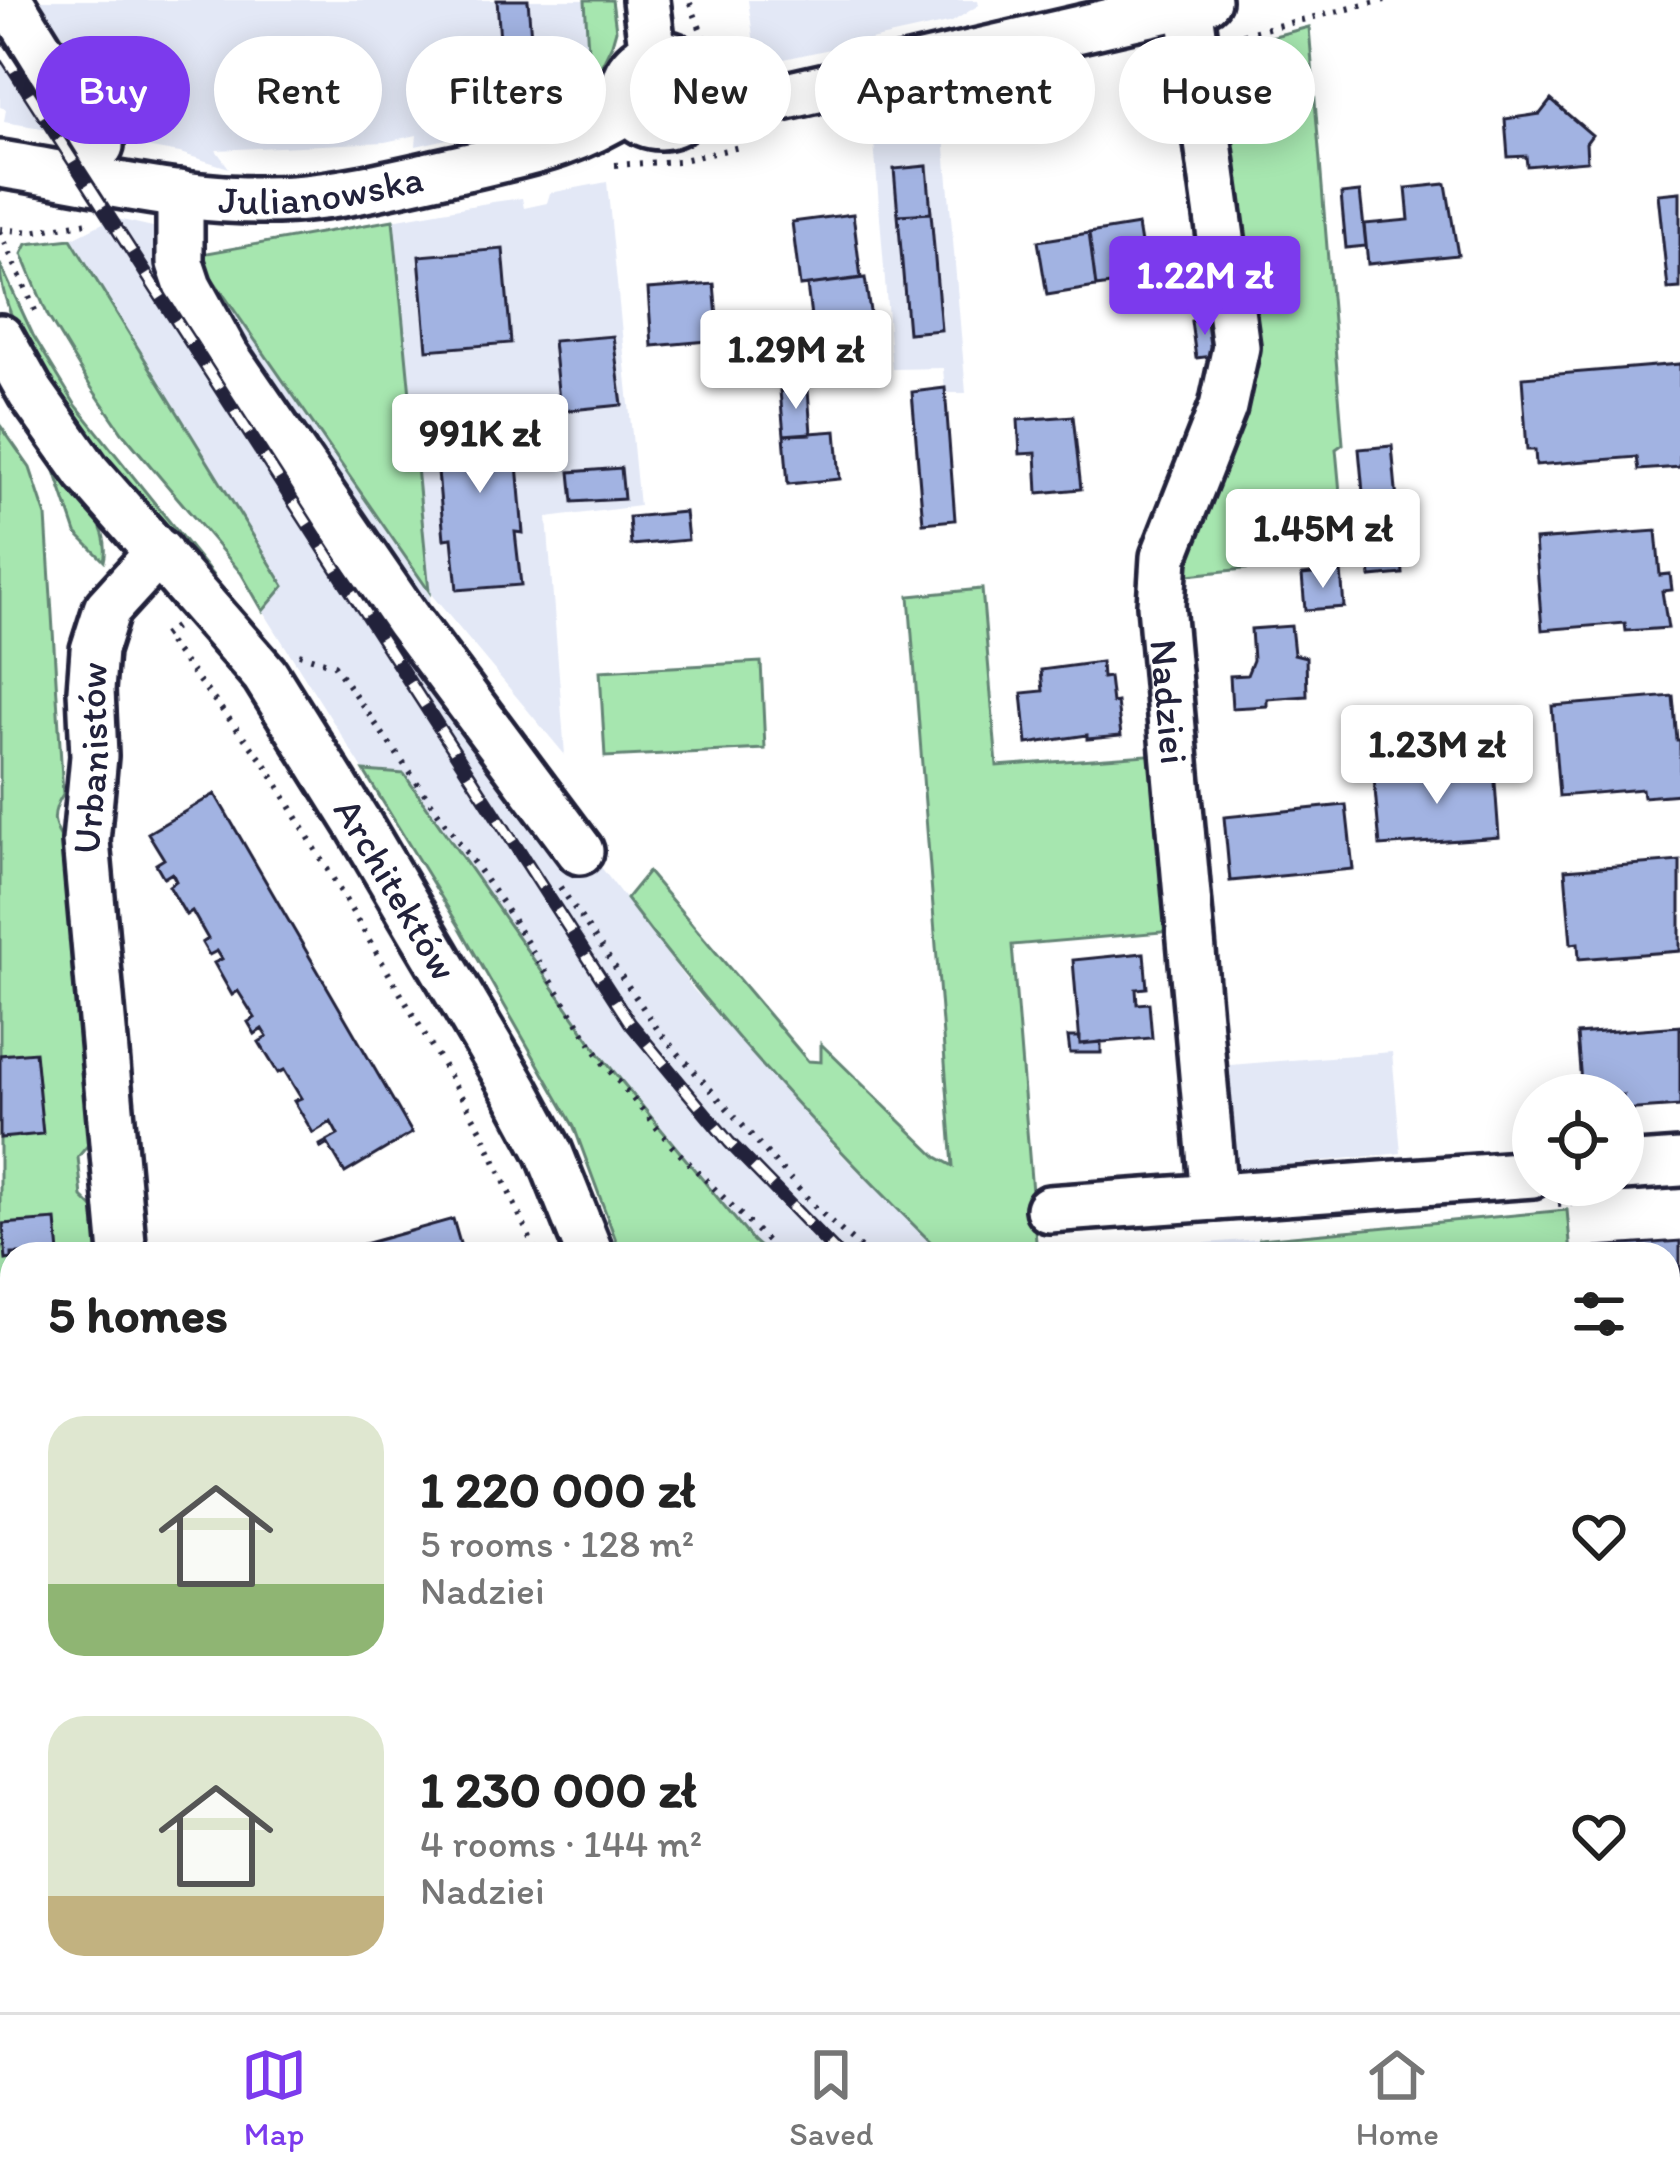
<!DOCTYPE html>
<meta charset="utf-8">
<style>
:root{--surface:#fff;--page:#f2f2f2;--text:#222;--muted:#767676;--line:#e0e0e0;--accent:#7c3aed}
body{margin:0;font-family:Itim,sans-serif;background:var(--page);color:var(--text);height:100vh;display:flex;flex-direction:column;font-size:45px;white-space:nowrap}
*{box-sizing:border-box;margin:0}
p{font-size:39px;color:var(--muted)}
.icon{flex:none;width:66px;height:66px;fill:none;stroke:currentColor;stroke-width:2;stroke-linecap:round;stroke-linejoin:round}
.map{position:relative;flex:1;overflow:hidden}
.details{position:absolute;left:0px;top:1242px;width:1680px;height:771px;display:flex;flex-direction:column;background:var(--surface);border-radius:36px 36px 0 0;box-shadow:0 6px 30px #0003}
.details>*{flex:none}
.top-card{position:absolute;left:36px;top:36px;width:1608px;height:108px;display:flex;gap:24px}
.controls{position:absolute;left:1512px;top:1074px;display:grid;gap:24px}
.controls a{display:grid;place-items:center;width:132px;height:132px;border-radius:50%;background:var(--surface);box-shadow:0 6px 30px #0003;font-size:60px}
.price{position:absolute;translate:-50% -102px;padding:0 27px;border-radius:12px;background:#fff;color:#222;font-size:39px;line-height:78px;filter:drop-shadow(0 3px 6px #0008)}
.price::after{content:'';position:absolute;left:50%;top:72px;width:36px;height:27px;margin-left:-18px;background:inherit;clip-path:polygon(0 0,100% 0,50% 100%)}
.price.selected{background:var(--accent);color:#fff}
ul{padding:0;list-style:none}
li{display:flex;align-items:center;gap:36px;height:300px;padding:0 48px}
li span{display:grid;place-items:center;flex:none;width:336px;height:240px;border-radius:36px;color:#555}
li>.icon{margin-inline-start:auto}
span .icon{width:144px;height:144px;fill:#fffc;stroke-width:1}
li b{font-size:51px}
h2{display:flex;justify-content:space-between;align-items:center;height:144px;padding:0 48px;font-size:51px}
.pill{padding:0 42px;border-radius:54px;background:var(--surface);box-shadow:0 6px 30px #0003;font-size:42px;line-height:108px}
.pill.selected{background:var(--accent);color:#fff}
.dock{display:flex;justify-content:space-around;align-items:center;height:168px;border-top:3px solid var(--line);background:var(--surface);font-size:33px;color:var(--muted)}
.dock a{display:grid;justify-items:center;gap:6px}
.dock .selected{color:var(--accent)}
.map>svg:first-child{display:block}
</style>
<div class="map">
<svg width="1680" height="2012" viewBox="0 0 1680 2012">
<rect width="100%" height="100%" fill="#fff"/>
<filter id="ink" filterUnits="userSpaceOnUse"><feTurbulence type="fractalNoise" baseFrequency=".00833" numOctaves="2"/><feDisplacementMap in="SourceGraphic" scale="24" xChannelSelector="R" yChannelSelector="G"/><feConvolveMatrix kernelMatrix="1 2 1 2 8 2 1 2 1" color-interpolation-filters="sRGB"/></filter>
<g filter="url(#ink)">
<path fill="#e3e8f6" d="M 0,0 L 585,0 L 588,50 L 465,125 L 464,135 L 416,146 L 417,135 L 385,142 L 216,150 L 229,168 L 180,153 L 64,133 L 54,125 L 48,129 L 4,122 L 6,109 L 0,107 Z
M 748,0 L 978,0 L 979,5 L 952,22 L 757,65 Z
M 942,112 L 966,393 L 945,393 L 943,368 L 892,369 L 873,129 Z
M 607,182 L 639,506 L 547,518 L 565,755 L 430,593 L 429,604 L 487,716 L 693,989 L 837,1150 L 943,1254 L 768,1254 L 753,1241 L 601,1056 L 404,775 L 364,771 L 263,611 L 283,585 L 71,239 L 113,218 L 188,235 L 197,255 L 493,202 L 522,198 L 524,208 L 547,203 L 550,193 Z
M 1392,1052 L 1401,1153 L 1226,1171 L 1218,1066 Z
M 1259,1239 L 1260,1254 L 1135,1254 L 1140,1248 Z
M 1668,1901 L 1680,1911 L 1680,2011 L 1668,2001 Z"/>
<path fill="#a6e6af" stroke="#648475" stroke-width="3" d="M 585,0 L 612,0 L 616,30 L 612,44 L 589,92 L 567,107 L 547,89 L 540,100 L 561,110 L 523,123 L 464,135 L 465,125 L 571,59 L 572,52 L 588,50 Z
M 1309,27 L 1343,444 L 1336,449 L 1346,558 L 1179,576 L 1253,356 L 1205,54 Z
M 393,220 L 429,591 L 196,255 Z
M 71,239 L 284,586 L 263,611 L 241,573 L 122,432 L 89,384 L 48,316 L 22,254 L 27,244 Z
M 0,264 L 33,335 L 75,404 L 214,577 C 149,512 0,357 0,264 Z
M 0,425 L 30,468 L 46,516 L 63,794 C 50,814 52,827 67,846 L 83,1021 L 78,1027 L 89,1144 L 78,1157 L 82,1197 L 95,1210 L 99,1254 L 12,1254 L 12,2001 L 170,2001 L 171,2012 L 0,2012 Z
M 53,465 C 75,492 113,523 104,561 L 76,533 Z
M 982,589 L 997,766 L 1160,754 L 1174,931 L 1012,945 L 1037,1254 L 943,1254 C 829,1142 722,1027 626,899 L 648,872 L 808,1061 L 821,1062 L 821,1044 L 937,1157 L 953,1166 L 909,596 Z
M 761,662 L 765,749 L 605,757 L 600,671 Z
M 364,771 L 404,774 L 601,1056 L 753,1241 L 768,1254 L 621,1254 L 574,1127 L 459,926 Z
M 1567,1210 L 1571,1254 L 1260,1254 L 1259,1239 Z
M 246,2001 L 543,2001 L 544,2012 L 247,2012 Z
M 745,2001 L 1668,2001 L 1680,2012 L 745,2012 Z"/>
<path fill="#a2b3e2" stroke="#22223b" stroke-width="3" d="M 497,0 L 528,0 L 531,38 L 500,40 Z
M 1551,100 L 1592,135 L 1586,143 L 1587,161 L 1527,166 L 1526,156 L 1508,157 L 1505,119 L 1540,114 Z
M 927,166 L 931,213 L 898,215 L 894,169 Z
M 1446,184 L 1458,255 L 1368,264 L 1364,224 L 1409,220 L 1406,188 Z
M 1360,192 L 1366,246 L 1346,248 L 1341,194 Z
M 1680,192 L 1680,288 L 1668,289 L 1658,194 Z
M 931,213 L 941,330 L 908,333 L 898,215 Z
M 853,214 L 861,278 L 800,286 L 792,222 Z
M 1138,225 L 1147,280 L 1127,283 L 1132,308 L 1115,311 L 1111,285 L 1096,287 L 1089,233 Z
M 1089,233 L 1096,287 L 1047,295 L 1038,241 Z
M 503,249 L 511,343 L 427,350 L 419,256 Z
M 865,278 L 872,325 L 813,332 L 807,285 Z
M 714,284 L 719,340 L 652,346 L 648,289 Z
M 1214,318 L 1220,355 L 1196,358 L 1191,321 Z
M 613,336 L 622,405 L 560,411 L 553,341 Z
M 1680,364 L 1680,467 L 1639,470 L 1637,457 L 1536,465 L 1535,450 L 1527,450 L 1522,377 Z
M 945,388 L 955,520 L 923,523 L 912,392 Z
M 808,389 L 811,434 L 784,435 L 780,391 Z
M 512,407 L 523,533 L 515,532 L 521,585 L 457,590 L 452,538 L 444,539 L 433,415 L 467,411 L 475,417 L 484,416 L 483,410 Z
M 1073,416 L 1081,489 L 1038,493 L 1036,453 L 1020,454 L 1018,420 Z
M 836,431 L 840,479 L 788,484 L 784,435 Z
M 1392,446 L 1398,512 L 1365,514 L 1359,449 Z
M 621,468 L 624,499 L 573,502 L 570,472 Z
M 685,512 L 688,540 L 631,545 L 629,517 Z
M 1398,512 L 1403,574 L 1371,577 L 1365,514 Z
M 1656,531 L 1660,575 L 1670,574 L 1672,590 L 1662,591 L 1668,628 L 1626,631 L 1625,623 L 1542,630 L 1535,540 Z
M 1341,571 L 1344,607 L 1305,610 L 1302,575 Z
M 1291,626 L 1294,654 L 1306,657 L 1307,696 L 1267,699 L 1267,706 L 1232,708 L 1230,676 L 1247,675 L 1253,660 L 1251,629 Z
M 1101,662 L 1102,678 L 1109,677 L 1112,703 L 1117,702 L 1121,736 L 1087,739 L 1087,735 L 1027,744 L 1022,693 L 1043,691 L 1041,670 Z
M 1673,696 L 1677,740 L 1680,740 L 1680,794 L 1643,797 L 1642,789 L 1559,796 L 1552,706 Z
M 1494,769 L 1499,837 L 1380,846 L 1374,778 Z
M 215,794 L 412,1133 L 345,1173 L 328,1144 L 321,1148 L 320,1145 L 338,1135 L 331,1122 L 313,1133 L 294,1101 L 301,1098 L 284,1070 L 278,1073 L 259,1042 L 267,1037 L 262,1029 L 255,1034 L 248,1022 L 255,1018 L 238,991 L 232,995 L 214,963 L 222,959 L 217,951 L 209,955 L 202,943 L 208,939 L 192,911 L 186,915 L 169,886 L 176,881 L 172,873 L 164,878 L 156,864 L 164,859 L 148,833 Z
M 1346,805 L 1353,869 L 1230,881 L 1224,817 Z
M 1680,861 L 1680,951 L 1579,959 L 1578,943 L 1571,944 L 1565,870 Z
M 1144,953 L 1147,988 L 1136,989 L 1137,1004 L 1149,1003 L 1152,1038 L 1080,1044 L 1073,960 Z
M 1680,1026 L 1680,1106 L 1623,1110 L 1623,1095 L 1582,1095 L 1577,1034 Z
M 1068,1037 L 1080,1037 L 1080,1044 L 1101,1042 L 1101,1053 L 1070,1053 Z
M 35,1052 L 43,1134 L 0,1138 L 0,1055 Z
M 453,1219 L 463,1254 L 328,1254 Z
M 56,1220 L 59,1254 L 12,1254 L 12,1259 L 6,1260 L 3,1224 Z
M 1680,1241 L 1680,1332 L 1668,1333 L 1668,1254 L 1597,1254 L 1597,1247 Z
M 12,1450 L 12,1486 L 0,1488 L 0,1451 Z
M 686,2001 L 720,2001 L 721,2012 L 687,2012 Z"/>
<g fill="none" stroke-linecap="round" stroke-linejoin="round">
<defs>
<g id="minor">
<path d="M 9,0 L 100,146"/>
<path d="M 646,0 L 653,55"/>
<path id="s1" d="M 1189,4 L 1236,347 L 1223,407 L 1164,557 L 1161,605 L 1214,1197"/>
<circle cx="660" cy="90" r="36"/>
<path d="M 695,95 L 723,103 L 756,103 L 1207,0"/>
<path id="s2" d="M 0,164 C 96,179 196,206 293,199 C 351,195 409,179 466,167 C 530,152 573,145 629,109"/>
<path d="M 180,194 L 180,263 L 188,287 L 226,356 L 407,619 L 580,851"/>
<path id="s3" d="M 0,338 L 31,393 L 87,472 L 265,675 L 359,825 L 516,1091 L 549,1152 L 590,1254"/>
<path d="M 1623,1167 L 1680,1163"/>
<path d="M 1049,1209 L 1533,1174"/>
<path id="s4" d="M 123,1254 L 86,841 L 94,756 L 91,690 L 94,650 L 107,609 L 159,552"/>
<path d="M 191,2001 L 192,2012"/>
<path d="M 614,2012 L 615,2001"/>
</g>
</defs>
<use href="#minor" stroke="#22223b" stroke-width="54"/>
<path stroke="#22223b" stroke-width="6" stroke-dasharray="3 9" stroke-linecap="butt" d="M 690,3 L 703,36 L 722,59
M 1231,37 L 1385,0
M 600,79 L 615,55
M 615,165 L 678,161 L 744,146
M 0,229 L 31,232 L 88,222
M 0,231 L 37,315
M 175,627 L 163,636 L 266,765 L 481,1130 L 537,1254
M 299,654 L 334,665 L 502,903 L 604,1064 L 672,1146 L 780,1254
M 560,887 L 661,1034 L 817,1209 L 867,1254
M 1558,1204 L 1599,1200
M 1668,1938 L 1680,1948
M 1650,2001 L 1664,2012
M 568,2012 L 568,2001"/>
<use href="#minor" stroke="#fff" stroke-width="45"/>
<defs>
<path id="rail" d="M 0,48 L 630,1023 L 729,1142 L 838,1254
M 1668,1953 L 1680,1963"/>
</defs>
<use href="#rail" stroke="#22223b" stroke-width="14"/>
<use href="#rail" stroke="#fff" stroke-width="9" stroke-dasharray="27" stroke-linecap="butt"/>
</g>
</g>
<g text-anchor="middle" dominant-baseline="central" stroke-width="9" stroke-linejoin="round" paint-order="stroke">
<g font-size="39" fill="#22223b" stroke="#fff">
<text stroke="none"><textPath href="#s2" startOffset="324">Julianowska</textPath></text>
<text stroke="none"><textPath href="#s1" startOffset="714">Nadziei</textPath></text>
<text stroke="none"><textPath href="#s4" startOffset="498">Urbanistów</textPath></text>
<text stroke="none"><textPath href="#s3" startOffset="681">Architektów</textPath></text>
</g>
</g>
</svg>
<div class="controls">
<a><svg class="icon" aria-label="locate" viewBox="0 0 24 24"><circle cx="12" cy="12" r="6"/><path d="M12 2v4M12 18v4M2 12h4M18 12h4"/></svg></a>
</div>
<b class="price selected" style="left:1205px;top:338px">1.22M zł</b>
<b class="price" style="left:796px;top:412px">1.29M zł</b>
<b class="price" style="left:480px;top:496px">991K zł</b>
<b class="price" style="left:1323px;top:591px">1.45M zł</b>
<b class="price" style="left:1437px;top:807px">1.23M zł</b>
<div class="top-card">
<a class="pill selected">Buy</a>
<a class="pill">Rent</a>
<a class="pill">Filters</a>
<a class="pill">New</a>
<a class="pill">Apartment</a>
<a class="pill">House</a>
</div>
<section class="details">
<h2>5 homes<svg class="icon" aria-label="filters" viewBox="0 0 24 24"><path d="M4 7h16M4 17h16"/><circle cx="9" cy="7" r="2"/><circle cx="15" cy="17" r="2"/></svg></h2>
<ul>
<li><span style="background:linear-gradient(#dfe7d0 70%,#8fb573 0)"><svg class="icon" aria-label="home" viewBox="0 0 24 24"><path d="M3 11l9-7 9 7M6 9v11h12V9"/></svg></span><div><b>1 220 000 zł</b><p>5 rooms · 128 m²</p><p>Nadziei</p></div><svg class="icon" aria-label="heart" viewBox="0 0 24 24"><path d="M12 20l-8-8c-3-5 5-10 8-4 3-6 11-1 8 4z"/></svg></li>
<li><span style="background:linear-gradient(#dfe7d0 75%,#c2b280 0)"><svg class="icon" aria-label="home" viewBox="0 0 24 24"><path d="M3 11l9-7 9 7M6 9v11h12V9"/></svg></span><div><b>1 230 000 zł</b><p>4 rooms · 144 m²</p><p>Nadziei</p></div><svg class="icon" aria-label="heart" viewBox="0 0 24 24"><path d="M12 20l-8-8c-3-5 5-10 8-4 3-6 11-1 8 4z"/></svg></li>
</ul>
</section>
</div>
<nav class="dock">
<a class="selected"><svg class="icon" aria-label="map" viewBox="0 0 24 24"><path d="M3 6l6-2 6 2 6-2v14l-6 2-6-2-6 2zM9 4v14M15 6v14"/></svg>Map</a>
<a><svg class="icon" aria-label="saved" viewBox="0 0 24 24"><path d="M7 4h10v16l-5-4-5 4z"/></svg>Saved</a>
<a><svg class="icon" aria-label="home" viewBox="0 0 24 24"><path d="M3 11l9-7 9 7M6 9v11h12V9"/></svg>Home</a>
</nav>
